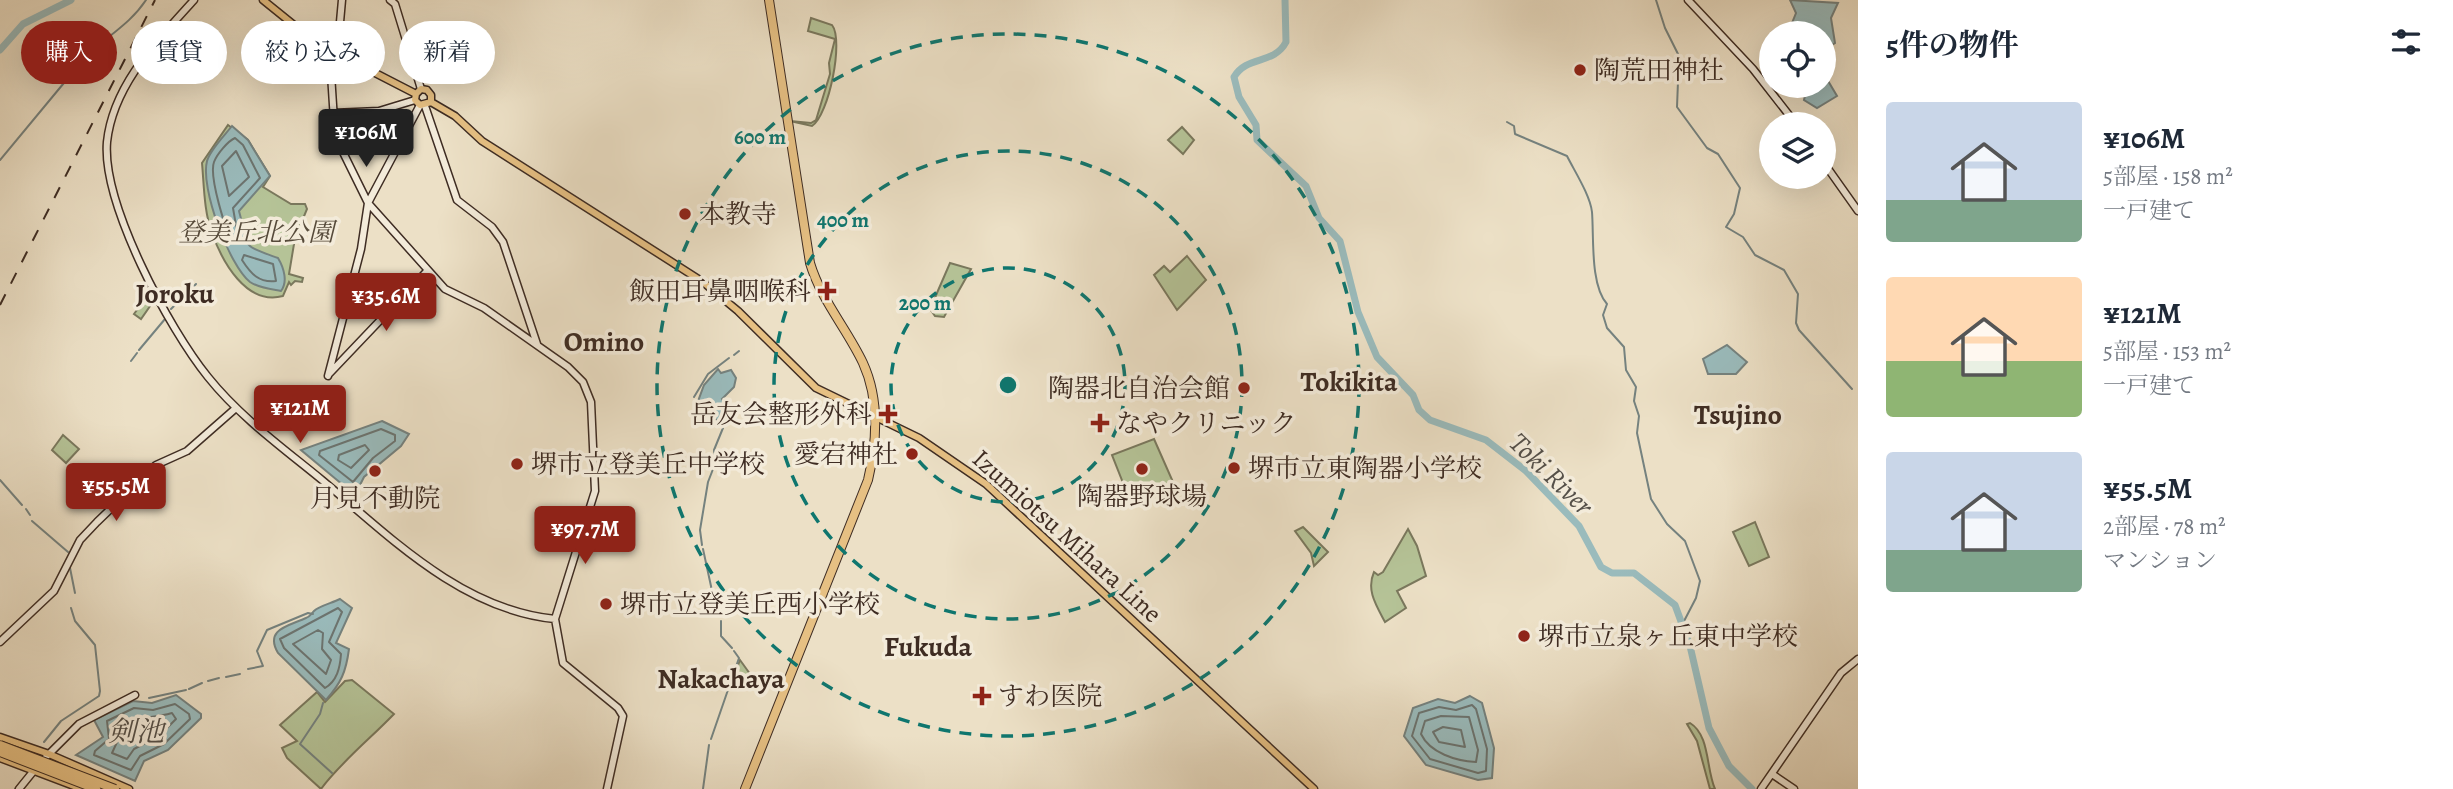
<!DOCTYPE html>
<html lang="ja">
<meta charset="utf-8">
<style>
:root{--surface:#fff;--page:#f2f2f3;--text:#1f2937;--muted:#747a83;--accent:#8f2418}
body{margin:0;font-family:Alegreya,"Noto Serif JP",serif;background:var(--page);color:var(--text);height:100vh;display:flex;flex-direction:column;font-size:26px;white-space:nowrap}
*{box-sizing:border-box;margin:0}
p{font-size:23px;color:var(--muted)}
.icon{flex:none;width:38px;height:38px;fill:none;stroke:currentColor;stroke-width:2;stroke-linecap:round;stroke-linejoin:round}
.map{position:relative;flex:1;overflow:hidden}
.sheet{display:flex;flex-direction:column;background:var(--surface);width:595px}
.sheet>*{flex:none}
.hud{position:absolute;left:21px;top:21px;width:665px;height:63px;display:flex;gap:14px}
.fabs{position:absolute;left:1759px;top:21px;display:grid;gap:14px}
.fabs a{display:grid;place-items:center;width:77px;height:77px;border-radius:50%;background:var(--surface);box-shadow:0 7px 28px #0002;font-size:35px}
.price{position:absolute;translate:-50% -60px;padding:0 16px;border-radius:7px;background:var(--accent);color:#fff;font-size:23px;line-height:46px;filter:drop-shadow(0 2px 4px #0008)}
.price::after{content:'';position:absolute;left:50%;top:42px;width:21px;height:16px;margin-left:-10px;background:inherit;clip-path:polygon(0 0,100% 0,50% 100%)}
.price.selected{background:#222;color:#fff}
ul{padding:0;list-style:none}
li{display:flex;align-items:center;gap:21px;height:175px;padding:0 28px}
li span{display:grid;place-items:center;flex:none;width:196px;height:140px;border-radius:7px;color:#555}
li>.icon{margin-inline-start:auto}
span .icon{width:84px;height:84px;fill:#fffc;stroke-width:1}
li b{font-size:30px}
h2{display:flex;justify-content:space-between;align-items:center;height:84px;padding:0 28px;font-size:30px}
.pill{padding:0 24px;border-radius:32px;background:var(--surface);box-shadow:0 7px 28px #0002;font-size:24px;line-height:63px}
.pill.selected{background:var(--accent);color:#fff}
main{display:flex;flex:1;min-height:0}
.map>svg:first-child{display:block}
</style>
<main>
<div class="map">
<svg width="1858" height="789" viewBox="0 0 1858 789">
<rect width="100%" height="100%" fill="#ece0c6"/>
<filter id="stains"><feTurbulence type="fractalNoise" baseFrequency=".00286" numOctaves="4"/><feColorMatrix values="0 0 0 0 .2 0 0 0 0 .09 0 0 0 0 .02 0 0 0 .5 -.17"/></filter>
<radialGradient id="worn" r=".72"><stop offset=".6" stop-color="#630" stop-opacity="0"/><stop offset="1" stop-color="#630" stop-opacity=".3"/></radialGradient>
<path fill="#b5c397" stroke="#7a785d" stroke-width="2" d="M 811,18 L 832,25 C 844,40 829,115 812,126 L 790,121 L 811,123 L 816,120 L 830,74 L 829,63 L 835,39 L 808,31 Z
M 228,125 L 248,140 L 270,176 L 263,187 L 291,204 L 305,204 L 307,209 L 295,238 L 289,274 L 303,278 L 302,282 L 295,281 L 291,285 L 289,282 L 283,296 C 246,306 222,261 212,233 C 204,212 204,185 202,163 Z
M 1182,127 L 1194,140 L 1183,154 L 1168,140 Z
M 1187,256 L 1206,280 L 1177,310 L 1154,275 L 1164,266 L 1170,272 Z
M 950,263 L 971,269 L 944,317 L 935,316 L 930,309 Z
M 146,281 L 155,299 L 141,319 L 134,314 L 146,298 L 137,291 Z
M 63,435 L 79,449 L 66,463 L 52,450 Z
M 1154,439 L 1173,482 L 1135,500 L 1129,498 L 1112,455 Z
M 1755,522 L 1769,557 L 1749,566 L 1733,532 Z
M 1303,527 L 1328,552 L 1314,566 L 1311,553 L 1295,531 Z
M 1408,529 L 1417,546 L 1426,576 L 1397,591 L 1406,608 L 1385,622 C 1376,605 1366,590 1374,572 L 1378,575 L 1383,572 Z
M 740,660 L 763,692 L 732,681 Z
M 352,680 L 394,714 C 371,738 339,764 321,789 L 287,758 L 282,748 L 297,741 L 280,725 L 317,692 L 325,702 L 345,681 Z
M 1690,723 C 1710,735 1706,769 1715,789 L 1710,789 L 1697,741 L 1687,724 Z"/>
<path fill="#9abbbc" stroke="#75827f" stroke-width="2" d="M 1790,0 L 1838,3 L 1831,18 L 1835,43 L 1824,50 L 1824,33 L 1792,33 L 1790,28 L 1796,13 Z
M 1824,74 L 1837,96 L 1817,108 L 1804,100 L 1807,86 L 1824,86 Z
M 232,126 L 248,140 L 270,176 L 239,211 C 250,250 239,244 278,258 C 284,268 288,282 281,291 C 270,289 259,288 250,282 C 229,265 200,188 207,161 C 210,150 224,136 232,126 Z
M 1727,345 L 1747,362 L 1736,374 L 1708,374 L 1703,359 Z
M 718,369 L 721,373 L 731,370 L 736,378 L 734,387 L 722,399 L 731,415 L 723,425 L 697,404 L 704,385 Z
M 382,421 L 409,434 L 401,446 L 364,477 L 355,495 L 301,450 Z
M 340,599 L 352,608 L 336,643 L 349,649 C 346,672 341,683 326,700 L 278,653 C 264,629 289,626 306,618 C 310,617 311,614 314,611 C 319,606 332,603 340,599 Z
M 176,695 L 201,714 L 201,718 L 168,750 L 144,761 L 135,781 L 76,755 L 103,737 L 94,720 L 133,701 L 152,703 Z
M 1470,696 L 1482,703 L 1494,748 L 1492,778 L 1478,780 L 1426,765 L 1404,736 L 1413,708 L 1438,699 L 1455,703 Z"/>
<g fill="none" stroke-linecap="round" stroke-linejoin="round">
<path stroke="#6c7470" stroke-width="2" d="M 235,138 L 243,145 L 260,178 L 233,208 L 238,237 L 234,241 C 225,233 209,175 214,162 C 217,154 228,141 235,138 Z
M 236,151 L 249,177 L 229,196 L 222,166 Z
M 244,255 L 273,264 L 276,281 C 259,283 251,274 242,260 Z
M 381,429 L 395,435 L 395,441 L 373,458 L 353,482 L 319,455 L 320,451 Z
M 365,445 L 369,450 L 351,468 L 338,460 L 339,455 Z
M 338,608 L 342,612 L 329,642 L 341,654 C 340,668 337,681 325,688 L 284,648 L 280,639 Z
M 318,630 L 323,633 L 322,649 L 331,660 L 326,674 L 293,644 Z
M 175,704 L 189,714 L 190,719 L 164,744 L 140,756 L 131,770 L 94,755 L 95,751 L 109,739 L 107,721 L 134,708 L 153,710 Z
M 1472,705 L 1476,709 L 1487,749 L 1486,771 L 1478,773 L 1430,759 L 1412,736 L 1419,713 L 1439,707 L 1456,710 Z
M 172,713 L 176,719 L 159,736 L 134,749 L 127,759 L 112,753 L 118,740 L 119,725 C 138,716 152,719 172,713 Z
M 1441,716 L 1469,717 L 1478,750 L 1476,762 C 1456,761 1430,753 1421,734 L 1425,721 Z
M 1443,727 L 1461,730 L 1465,747 L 1439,742 L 1433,732 Z"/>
<path stroke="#75827f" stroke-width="2" d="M 1656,0 L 1665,28 L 1679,56 L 1677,107 L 1707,148 L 1718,154 L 1740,188 L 1734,214 L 1726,227 L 1743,237 L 1755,255 L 1784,270 L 1798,294 L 1796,323 L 1799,330 L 1852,389
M 82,61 C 103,38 129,26 146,0
M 1507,122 L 1514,126 L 1515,134 L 1567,156 C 1575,172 1590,195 1592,212 C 1594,237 1590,285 1607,304 L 1603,315 L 1607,328 L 1624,347 L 1626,370 L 1636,387 L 1634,401 L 1639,416 L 1637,433 L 1651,499 L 1667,524 L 1685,541 L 1700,581 L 1696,598 L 1682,625
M 0,160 L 78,66
M 171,309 L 196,284
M 139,350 L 165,319
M 734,355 L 739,351
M 131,361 L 137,353
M 694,397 L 708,374 L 729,358
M 0,480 L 22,505
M 26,509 L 30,515
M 32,521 L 68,552
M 702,545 L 700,530 L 708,482 L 715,464 L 714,450 L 723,428
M 703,549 L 717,614
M 70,568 L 75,593
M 721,621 L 721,636 L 732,648
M 248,669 L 263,666 L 257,651 L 267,630 L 308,613 L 313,614
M 226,677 L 240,674
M 208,681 L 219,678
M 189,689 L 202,683
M 149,698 L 186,690
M 323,703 L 320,714 L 300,744 L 332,773
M 711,739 L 739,658 L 734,651
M 44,742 L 61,721 L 99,696 L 100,691 L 95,645 L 75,621 L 71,608
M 15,789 L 24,778
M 703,789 L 709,745"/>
<path stroke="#9abbbc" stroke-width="7" d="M 1285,0 L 1286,42 C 1274,65 1247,55 1234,77 L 1239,97 L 1256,125 L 1257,140 L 1306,186 L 1319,218 L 1340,241 L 1358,312 L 1377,357 L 1413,395 L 1419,410 L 1430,420 L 1486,440 L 1526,471 L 1579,526 L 1601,567 L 1612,573 L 1634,573 L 1675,605 L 1690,646 L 1709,728 L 1729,766 L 1752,789
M 0,50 L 23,24 L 71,0"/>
<defs>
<path id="secondary" d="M 194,0 C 157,41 113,85 107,142 C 102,204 169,329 208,377 C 240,417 283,448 322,480 C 390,537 462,610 555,619
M 342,0 L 339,33 L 326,61 L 331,74 L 335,136 L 368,203 L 445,289 L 484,308 L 568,367 L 583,382 L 591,402 L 595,491 L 555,619 L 563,663 L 618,708 L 623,716 L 607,789
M 390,0 L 395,4 L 421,89
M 1688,0 L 1753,69 L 1796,124
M 425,106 L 457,200 L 492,227 L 503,242 L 537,344
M 333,113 L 379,111 L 415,100
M 1824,163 L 1858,211
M 329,374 L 428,270
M 328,376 L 361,249 L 368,203 L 420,105
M 0,642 L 54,591 L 80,540 L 97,522 L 156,465 L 187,451 L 236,408
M 46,757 L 79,724 L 135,695
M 1772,774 L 1794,789
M 19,789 L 36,768
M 1761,789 L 1841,673 L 1858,659"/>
<path id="primary" d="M 263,0 L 315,42 L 416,94
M 416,94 L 421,89 L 427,90 L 431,95 L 431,102
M 416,94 L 415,100 L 420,105 L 431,102
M 431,102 L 455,116 L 482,141 L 703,282 L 738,311 L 816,388 L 919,438 L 986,484 L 1314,789
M 0,737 L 49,754 L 129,789
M 0,758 L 82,789"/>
<path id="highway" d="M 745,789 L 868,480 C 877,442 880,400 863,363 C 847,329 821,300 810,263 L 769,0"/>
</defs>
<use href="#secondary" stroke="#3e2c23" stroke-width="9"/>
<use href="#primary" stroke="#3e2c23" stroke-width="9"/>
<use href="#highway" stroke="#3e2c23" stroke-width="10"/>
<use href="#secondary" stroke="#f3ebda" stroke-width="6"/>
<use href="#primary" stroke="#e6c083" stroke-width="6"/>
<use href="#highway" stroke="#e6c083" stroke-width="8"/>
<path stroke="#3e2c23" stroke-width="2" stroke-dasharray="12 12" stroke-linecap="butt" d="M 0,305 L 155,0"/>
<defs>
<path id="highway-bridge" d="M 0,745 L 115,789
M 0,752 L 96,789"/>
</defs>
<use href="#highway-bridge" stroke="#3e2c23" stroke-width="10" stroke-linecap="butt"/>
<use href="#highway-bridge" stroke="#e6c083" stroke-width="8"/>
</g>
<g fill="none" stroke="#0f766e" stroke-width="3.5" stroke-dasharray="12 9">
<circle cx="1008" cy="385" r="117"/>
<circle cx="1008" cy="385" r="234"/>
<circle cx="1008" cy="385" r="351"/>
</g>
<g fill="#8f2418" stroke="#f3ebda" stroke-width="2.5">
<circle cx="1580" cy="70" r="7"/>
<circle cx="685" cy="214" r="7"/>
<path d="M823.5 280.5h7v7h7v7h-7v7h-7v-7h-7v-7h7z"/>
<circle cx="1244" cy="388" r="7"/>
<path d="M884.5 403.5h7v7h7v7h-7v7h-7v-7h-7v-7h7z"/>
<path d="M1096.5 412.5h7v7h7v7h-7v7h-7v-7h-7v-7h7z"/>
<circle cx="912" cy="454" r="7"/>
<circle cx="517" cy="464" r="7"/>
<circle cx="1234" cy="468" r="7"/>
<circle cx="1142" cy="469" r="7"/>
<circle cx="375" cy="471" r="7"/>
<circle cx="606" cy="604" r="7"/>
<circle cx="1524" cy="636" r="7"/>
<path d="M978.5 685.5h7v7h7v7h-7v7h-7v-7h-7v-7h7z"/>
</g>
<g text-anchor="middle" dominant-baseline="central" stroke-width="7" stroke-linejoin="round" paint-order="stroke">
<g font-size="26" fill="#3e2c23" stroke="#f3ebda" text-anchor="start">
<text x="1594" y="70">陶荒田神社</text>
<text x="699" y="214">本教寺</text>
<text x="811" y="291" text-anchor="end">飯田耳鼻咽喉科</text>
<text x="1230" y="388" text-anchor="end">陶器北自治会館</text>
<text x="872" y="414" text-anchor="end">岳友会整形外科</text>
<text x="1116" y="423">なやクリニック</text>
<text x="898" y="454" text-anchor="end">愛宕神社</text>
<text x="531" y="464">堺市立登美丘中学校</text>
<text x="1248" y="468">堺市立東陶器小学校</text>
<text x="1142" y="496" text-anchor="middle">陶器野球場</text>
<text x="375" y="498" text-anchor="middle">月見不動院</text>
<text x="620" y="604">堺市立登美丘西小学校</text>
<text x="1538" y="636">堺市立泉ヶ丘東中学校</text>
<text x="998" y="696">すわ医院</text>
</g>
<g font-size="26" font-style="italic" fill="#564a3a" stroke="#f3ebda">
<text x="256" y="232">登美丘北公園</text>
</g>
<g font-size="26" fill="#3e2c23" stroke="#f3ebda">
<text transform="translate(1067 536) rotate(42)">Izumiotsu Mihara Line</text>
</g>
<g font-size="28" font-weight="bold" fill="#3e2c23" stroke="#f3ebda">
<text x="175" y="294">Joroku</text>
<text x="604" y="342">Omino</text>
<text x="1349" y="382">Tokikita</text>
<text x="1738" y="415">Tsujino</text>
<text x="928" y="647">Fukuda</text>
<text x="721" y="679">Nakachaya</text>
</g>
<g font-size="28" font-style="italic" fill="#555049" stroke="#f3ebda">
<text transform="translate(1551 474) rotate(44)">Toki River</text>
<text x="136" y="732">剣池</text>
</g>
</g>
<circle cx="1008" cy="385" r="10" fill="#0f766e" stroke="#f3ebda" stroke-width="3.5"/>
<g font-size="21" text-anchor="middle" font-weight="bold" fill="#0f766e" stroke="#f3ebda" stroke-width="7" stroke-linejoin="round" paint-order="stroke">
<text x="760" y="144">600 m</text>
<text x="843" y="227">400 m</text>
<text x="925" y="310">200 m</text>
</g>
<rect width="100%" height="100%" filter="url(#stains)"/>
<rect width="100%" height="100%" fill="url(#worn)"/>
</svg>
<div class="fabs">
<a><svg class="icon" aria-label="locate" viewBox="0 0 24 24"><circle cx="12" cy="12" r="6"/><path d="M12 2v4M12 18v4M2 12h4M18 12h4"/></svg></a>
<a><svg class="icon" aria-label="layers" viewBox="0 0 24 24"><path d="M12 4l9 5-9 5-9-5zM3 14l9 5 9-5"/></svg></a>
</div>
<b class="price selected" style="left:366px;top:169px">¥106M</b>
<b class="price" style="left:386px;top:333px">¥35.6M</b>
<b class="price" style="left:300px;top:445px">¥121M</b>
<b class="price" style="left:116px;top:523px">¥55.5M</b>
<b class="price" style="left:585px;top:566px">¥97.7M</b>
<div class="hud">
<a class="pill selected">購入</a>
<a class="pill">賃貸</a>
<a class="pill">絞り込み</a>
<a class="pill">新着</a>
</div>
</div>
<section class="sheet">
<h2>5件の物件<svg class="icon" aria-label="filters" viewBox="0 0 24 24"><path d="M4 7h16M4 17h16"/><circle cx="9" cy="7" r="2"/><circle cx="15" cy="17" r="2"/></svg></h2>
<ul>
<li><span style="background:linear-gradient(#c9d6e8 70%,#7fa58c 0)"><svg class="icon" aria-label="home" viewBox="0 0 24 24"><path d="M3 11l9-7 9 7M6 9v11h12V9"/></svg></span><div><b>¥106M</b><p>5部屋 · 158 m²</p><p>一戸建て</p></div></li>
<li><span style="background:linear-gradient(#ffd9b3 60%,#8fb573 0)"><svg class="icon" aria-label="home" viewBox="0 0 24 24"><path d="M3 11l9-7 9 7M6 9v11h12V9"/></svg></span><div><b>¥121M</b><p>5部屋 · 153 m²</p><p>一戸建て</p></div></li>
<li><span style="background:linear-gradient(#c9d6e8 70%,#7fa58c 0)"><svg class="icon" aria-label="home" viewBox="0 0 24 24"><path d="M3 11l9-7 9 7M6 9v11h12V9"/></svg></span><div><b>¥55.5M</b><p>2部屋 · 78 m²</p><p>マンション</p></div></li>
</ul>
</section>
</main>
